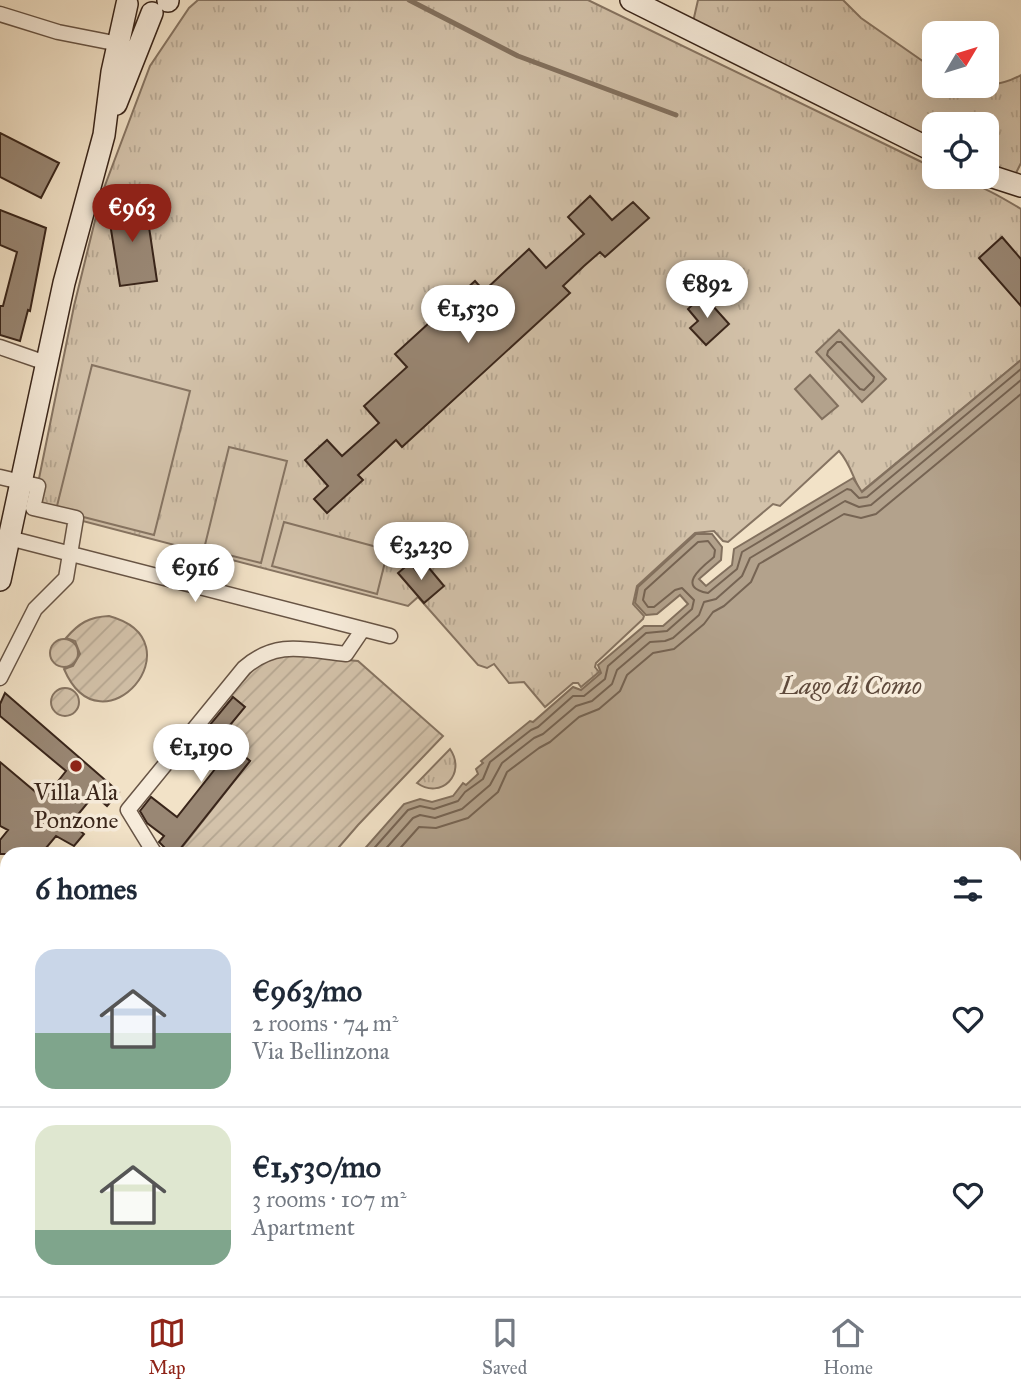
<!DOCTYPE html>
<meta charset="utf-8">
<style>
:root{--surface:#fff;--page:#f2f2f3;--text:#1f2937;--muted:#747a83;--line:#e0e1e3;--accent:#8f2418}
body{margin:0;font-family:"IM FELL Great Primer",serif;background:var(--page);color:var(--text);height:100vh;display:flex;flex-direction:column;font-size:26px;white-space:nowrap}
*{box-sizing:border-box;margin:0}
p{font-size:23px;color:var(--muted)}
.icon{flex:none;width:38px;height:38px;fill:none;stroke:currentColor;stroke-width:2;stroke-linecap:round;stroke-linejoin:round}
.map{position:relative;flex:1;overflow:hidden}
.drawer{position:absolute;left:0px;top:847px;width:1022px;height:450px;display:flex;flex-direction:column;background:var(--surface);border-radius:21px 21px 0 0;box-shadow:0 7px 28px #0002}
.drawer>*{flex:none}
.needle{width:46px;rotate:52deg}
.controls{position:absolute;left:922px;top:21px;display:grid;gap:14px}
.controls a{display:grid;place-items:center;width:77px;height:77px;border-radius:14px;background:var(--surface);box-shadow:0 7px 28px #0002;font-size:35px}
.price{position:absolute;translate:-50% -60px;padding:0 16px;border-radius:24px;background:#fff;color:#222;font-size:23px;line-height:46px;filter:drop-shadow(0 2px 4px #0008)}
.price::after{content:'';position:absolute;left:50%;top:42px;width:21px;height:16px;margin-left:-10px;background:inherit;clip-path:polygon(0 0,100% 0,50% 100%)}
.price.on{background:var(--accent);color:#fff}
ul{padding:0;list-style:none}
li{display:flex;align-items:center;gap:21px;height:175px;padding:0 35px}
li+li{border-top:2px solid var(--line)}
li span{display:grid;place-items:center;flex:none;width:196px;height:140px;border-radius:21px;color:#555}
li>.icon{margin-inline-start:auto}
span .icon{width:84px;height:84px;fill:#fffc;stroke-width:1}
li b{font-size:30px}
h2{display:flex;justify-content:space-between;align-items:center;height:84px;padding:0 35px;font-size:30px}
.dock{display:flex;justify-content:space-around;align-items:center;height:98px;border-top:2px solid var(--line);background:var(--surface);font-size:19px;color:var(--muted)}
.dock a{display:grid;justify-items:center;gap:4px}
.dock .on{color:var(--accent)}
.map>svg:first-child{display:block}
</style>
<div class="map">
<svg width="1021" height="1296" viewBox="0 0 1021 1296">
<defs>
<pattern id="grass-tufts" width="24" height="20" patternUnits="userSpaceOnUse" patternTransform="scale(1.75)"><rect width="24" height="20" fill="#d3c2aa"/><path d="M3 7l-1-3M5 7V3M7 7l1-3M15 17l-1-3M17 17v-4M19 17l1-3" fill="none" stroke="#b6a792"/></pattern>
<pattern id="garden-furrows" width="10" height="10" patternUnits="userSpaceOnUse" patternTransform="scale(1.75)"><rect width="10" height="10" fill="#d3c2aa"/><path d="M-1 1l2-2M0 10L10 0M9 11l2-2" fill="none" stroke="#b6a792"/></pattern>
</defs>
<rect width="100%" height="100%" fill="#f2e2c7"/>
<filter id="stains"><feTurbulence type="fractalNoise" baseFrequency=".00286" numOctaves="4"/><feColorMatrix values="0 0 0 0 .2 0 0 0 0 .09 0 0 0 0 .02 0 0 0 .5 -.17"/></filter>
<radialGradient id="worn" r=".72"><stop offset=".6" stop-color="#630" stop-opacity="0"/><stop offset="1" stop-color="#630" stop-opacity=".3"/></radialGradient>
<path fill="url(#grass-tufts)" stroke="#867462" stroke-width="2" d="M 198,0 L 588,0 L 934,168 L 934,177 C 968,177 993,192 1021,209 L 1021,360 L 861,492 C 853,478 850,463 839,451 L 780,506 L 773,504 L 728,542 L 723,541 L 714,531 L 695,533 L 637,586 L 633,604 L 644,616 L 643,619 L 596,663 L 595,667 L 599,672 L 581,687 L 578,683 L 573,683 L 545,707 L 524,682 L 509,683 L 494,664 L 487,668 L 478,665 L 418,597 L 408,606 L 33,508 L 74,306 L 101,196 L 150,66 L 189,8 Z
M 698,0 L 843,0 L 861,18 L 934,69 L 934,86 C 964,86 995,90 1021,75 L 1021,163 L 1014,177 L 987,168 L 987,124 L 934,124 L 934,144 L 693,22 Z
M 450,749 C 467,774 441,800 417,783 Z"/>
<path fill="url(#garden-furrows)" stroke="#867462" stroke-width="2" d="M 109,616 C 201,641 102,757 64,669 L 73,666 L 80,654 L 75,641 L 66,638 C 79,623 89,617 109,616 Z
M50 653a14 14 0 1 1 28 0a14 14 0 1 1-28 0Z
M 283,654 L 358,661 L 443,736 L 358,825 L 333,854 L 177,854 L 250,761 L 221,737 L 244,707 L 230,695 L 259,663 Z
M51 702a14 14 0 1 1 28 0a14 14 0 1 1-28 0Z
M 0,1136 L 7,1142 L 7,1188 L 0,1183 Z"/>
<path fill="#d3c2aa" stroke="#867462" stroke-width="2" d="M 92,365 L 190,391 L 154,535 L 56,510 Z
M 229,447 L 287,461 L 261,563 L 204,549 Z
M 284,522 L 388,550 L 377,594 L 272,566 Z"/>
<path fill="#b3a28c" stroke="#82705e" stroke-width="2" d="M 839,330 L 886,379 L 862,402 L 816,352 Z
M 1021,360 L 1021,1296 L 7,1296 L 0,1282 L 0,1232 L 6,1233 L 7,1231 L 7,1290 L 1015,1290 L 1015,854 L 360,854 L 404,804 L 420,799 L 432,802 L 453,796 L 463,783 L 466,785 L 478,774 L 476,769 L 483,763 L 481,761 L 530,721 L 533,722 L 573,687 L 581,690 L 601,673 L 598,665 L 644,626 L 663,626 L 688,604 L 680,595 L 657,614 L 646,615 L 635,603 L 638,587 L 696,534 L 712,534 L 722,547 L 721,560 L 699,579 L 706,586 L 732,565 L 734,549 L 853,478 L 862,492 Z
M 810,375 L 838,406 L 822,419 L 795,389 Z"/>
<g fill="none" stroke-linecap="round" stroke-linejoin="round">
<path stroke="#766453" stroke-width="2" d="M 837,342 L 841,342 L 874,377 L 873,381 L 864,390 L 860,389 L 827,355 L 828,351 Z
M 369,854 L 408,810 L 420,806 L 434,809 L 458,801 L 465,792 L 483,779 L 490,762 L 531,730 L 538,727 L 573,696 L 584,696 L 605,679 L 608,666 L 646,633 L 667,631 L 692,609 L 694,600 L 682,588 L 675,590 L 654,607 L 648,607 L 643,600 L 645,590 L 698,542 L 708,541 L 715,550 L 714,557 C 703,566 675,587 708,593 L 737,569 L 742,552 L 847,489 L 851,490 L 859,498 L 867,497 L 1021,369
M 381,854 L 413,818 L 420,815 L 435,818 L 462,809 L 490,785 L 502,763 L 534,738 L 543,734 L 576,706 L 592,701 L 612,684 L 617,670 L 650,642 L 665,641 L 673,638 L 699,615 L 704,602 L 716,599 L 742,576 L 750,558 L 845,501 L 859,507 L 871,505 L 1021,380
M 395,854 L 419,827 L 436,828 L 468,818 L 498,792 L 507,772 L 539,748 L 550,742 L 579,717 L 599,709 L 620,691 L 627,675 L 653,653 L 674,649 L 704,624 L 713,612 L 724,606 L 751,582 L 759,564 L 844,514 L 861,518 L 876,514 L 1021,394"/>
<path stroke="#82705e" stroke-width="5" d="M 409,0 L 518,56 L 676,115
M 0,874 L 7,880"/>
</g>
<path fill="#998774" stroke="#39251a" stroke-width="2" d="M 0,133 L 59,163 L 41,198 L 0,177 Z
M 131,188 L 141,228 L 149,227 L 157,281 L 120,286 L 109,217 L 122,214 L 116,191 Z
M 590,196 L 612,220 L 633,202 L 649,218 L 605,257 L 600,252 L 584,266 L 563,286 L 570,293 L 402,447 L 396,440 L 380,455 L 358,475 L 363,480 L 327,513 L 314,499 L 328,486 L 305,460 L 327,440 L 342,456 L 379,423 L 364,406 L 407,367 L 395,354 L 475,281 L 484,291 L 529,249 L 546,268 L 584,234 L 568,217 Z
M 0,210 L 46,228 L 30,311 L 28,310 L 20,341 L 0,335 L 0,306 L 3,306 L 17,252 L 0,245 Z
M 1002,237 L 1021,259 L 1021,306 L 979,258 Z
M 703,295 L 729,324 L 706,345 L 690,328 L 698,321 L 688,309 Z
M 410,563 L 420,576 L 429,568 L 444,586 L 424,603 L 398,573 Z
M 5,693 L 119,792 L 107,806 L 94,795 L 71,823 L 84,834 L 74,846 L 56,836 L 41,854 L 0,854 L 0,840 L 8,830 L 0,826 L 0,762 L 44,799 L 66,771 L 0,716 L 0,704 Z
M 233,697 L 245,707 L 220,737 L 250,761 L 176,854 L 171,854 L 159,842 L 164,836 L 147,823 L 140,811 L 151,797 L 177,817 L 219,764 L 194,744 Z"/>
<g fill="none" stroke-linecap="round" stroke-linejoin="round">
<defs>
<path id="minor" d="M 0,14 L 58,32 L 119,44
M 0,347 L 46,363
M 0,477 L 38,486 L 33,508 L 76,518 L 66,578 L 35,609 L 0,678
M 9,538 L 390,636
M 155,854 L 128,810 L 244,668 C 277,639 306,650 346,654 L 363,629
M 0,1032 L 7,1022"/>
<path id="secondary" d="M 631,0 L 934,151
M 168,1 L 168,0
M 116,104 L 152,13
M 987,175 L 1021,186
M 0,580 L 64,283 L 104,135 L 112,72 L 127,4"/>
</defs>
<use href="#minor" stroke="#675445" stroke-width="17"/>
<use href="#secondary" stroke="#39251a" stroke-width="24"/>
<use href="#minor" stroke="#f7ecdb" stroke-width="14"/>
<use href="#secondary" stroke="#f7ecdb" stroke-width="21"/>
</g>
<circle fill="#8f2418" stroke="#f7ecdb" stroke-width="2.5" cx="76" cy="766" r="7"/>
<g text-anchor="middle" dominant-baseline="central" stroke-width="7" stroke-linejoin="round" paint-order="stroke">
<g font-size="24" fill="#39251a" stroke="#f7ecdb">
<text x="76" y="792">Villa Ala<tspan x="76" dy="28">Ponzone</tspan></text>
</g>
<g font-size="26" font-style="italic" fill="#5e4a3c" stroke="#f7ecdb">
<text x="851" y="685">Lago di Como</text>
</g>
</g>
<rect width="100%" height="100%" filter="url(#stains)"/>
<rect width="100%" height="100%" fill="url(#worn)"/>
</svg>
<div class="controls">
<a><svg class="needle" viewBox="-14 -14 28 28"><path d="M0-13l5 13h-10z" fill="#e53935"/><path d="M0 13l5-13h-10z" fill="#747a83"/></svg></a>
<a><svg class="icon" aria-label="locate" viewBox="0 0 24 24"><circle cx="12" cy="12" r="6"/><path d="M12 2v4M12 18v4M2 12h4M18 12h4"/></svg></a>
</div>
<b class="price on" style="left:132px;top:244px">€963</b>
<b class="price" style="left:707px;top:320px">€892</b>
<b class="price" style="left:468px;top:345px">€1,530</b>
<b class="price" style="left:421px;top:582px">€3,230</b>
<b class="price" style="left:195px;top:604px">€916</b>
<b class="price" style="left:201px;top:784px">€1,190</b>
<section class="drawer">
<h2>6 homes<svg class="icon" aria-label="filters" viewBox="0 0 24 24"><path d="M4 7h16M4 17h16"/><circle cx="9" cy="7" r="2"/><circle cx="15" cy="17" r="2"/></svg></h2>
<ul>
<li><span style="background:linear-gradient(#c9d6e8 60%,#7fa58c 0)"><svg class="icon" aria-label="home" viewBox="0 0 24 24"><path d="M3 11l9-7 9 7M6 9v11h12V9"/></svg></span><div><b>€963/mo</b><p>2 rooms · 74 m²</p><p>Via Bellinzona</p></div><svg class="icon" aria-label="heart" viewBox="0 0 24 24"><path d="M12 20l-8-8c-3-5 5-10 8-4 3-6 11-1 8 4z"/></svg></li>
<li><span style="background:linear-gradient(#dfe7d0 75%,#7fa58c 0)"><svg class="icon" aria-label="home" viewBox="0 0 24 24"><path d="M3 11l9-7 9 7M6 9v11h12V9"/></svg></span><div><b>€1,530/mo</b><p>3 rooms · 107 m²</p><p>Apartment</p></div><svg class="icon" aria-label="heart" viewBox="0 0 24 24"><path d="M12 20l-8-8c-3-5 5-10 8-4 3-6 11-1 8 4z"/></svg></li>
</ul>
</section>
</div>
<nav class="dock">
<a class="on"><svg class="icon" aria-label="map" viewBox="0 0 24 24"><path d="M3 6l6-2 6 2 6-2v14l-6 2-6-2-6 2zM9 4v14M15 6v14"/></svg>Map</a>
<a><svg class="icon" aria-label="saved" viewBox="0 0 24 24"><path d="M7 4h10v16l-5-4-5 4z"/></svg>Saved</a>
<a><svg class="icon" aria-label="home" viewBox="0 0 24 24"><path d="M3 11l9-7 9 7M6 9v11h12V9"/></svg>Home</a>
</nav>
